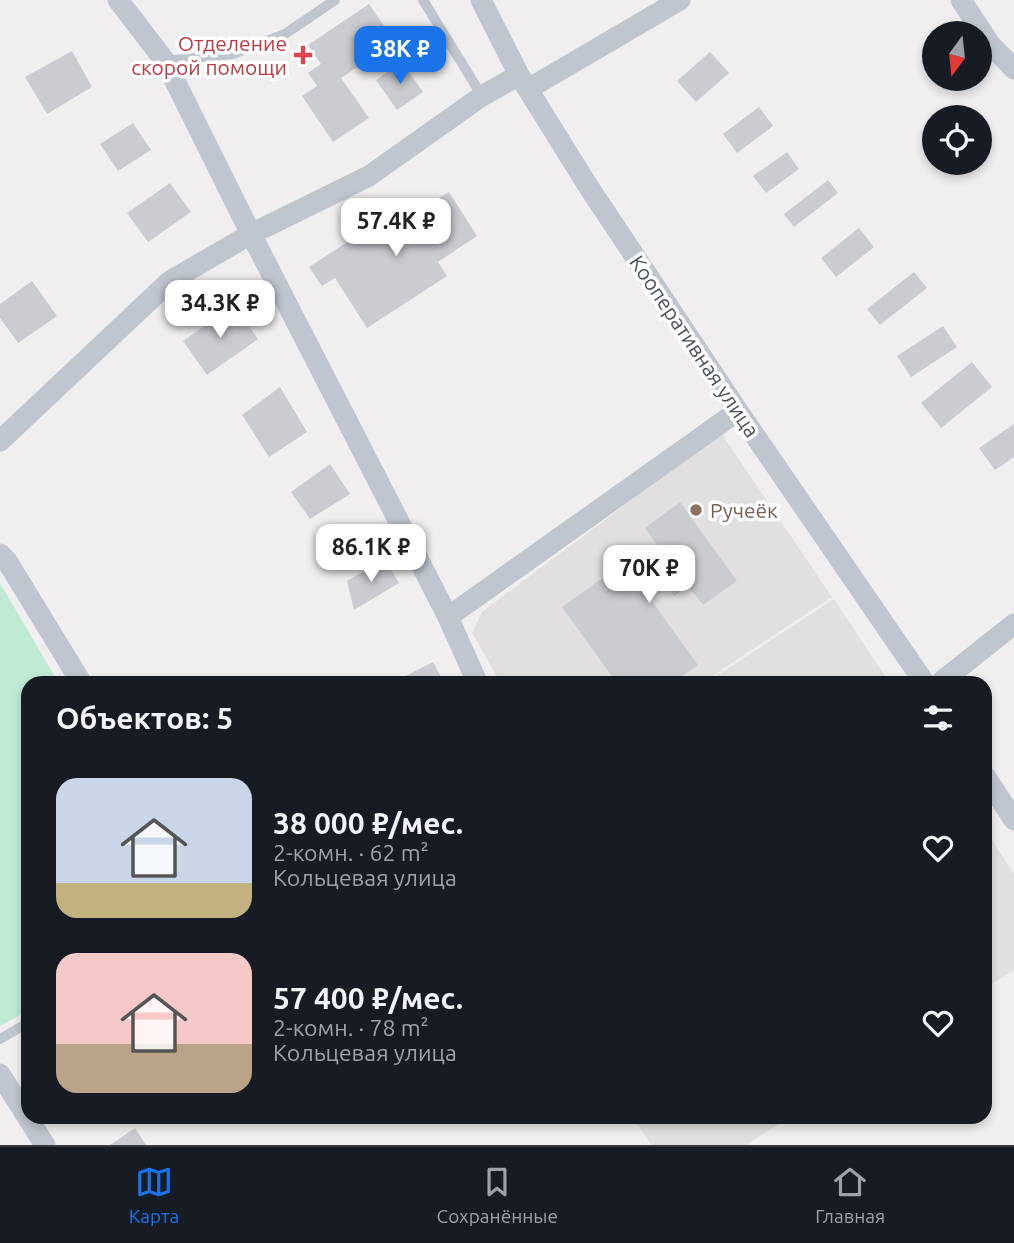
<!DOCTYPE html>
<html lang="ru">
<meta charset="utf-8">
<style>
:root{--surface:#171b24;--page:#242831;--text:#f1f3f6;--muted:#9ea1a6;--line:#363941;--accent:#1a73e8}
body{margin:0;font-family:Ubuntu,sans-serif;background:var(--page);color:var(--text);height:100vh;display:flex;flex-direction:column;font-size:26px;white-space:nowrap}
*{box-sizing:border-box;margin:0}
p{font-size:23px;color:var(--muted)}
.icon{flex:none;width:38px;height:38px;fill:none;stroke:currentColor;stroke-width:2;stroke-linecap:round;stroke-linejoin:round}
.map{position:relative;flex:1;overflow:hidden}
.panel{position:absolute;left:21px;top:676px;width:971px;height:448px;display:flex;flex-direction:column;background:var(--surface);border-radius:21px;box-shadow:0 4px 10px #0003}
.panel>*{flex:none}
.needle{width:46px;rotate:195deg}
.tools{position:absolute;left:922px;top:21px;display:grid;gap:14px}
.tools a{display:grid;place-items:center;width:70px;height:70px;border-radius:50%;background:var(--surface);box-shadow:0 4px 10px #0003;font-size:35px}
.price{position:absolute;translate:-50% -60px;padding:0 16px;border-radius:14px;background:#fff;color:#222;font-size:23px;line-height:46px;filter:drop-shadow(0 2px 4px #0008)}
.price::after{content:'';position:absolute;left:50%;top:42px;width:21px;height:16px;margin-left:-10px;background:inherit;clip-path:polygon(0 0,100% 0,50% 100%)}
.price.selected{background:var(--accent);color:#fff}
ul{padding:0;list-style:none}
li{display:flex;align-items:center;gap:21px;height:175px;padding:0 35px}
li span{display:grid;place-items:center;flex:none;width:196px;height:140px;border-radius:21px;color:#555}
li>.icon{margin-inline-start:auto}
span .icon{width:84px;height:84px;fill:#fffc;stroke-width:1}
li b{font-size:30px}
h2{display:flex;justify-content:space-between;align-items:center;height:84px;padding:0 35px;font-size:30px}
.menu{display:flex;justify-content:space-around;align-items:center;height:98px;border-top:2px solid var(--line);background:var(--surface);font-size:19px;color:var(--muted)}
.menu a{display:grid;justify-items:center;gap:4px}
.menu .selected{color:var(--accent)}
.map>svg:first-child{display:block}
</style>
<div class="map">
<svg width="1014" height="1145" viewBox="0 0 1014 1145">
<rect width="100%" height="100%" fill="#f0eeee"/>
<path fill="#e1dfdf" d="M 721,433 L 832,597 L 703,682 L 500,682 L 472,633 L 482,612 Z
M 834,599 L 889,682 L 707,682 Z
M 985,830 L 1014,874 L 1014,970 L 985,988 Z
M 633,1117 L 790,1117 L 746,1145 L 651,1145 Z"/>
<path fill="#bfebd4" d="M 0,583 L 58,682 L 28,682 L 28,1011 L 0,1026 Z"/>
<path fill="#cbccd2" d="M 369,4 L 395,42 L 341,78 L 369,118 L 333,142 L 302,96 L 317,86 L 308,73 L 321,64 L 308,45 Z
M 72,51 L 92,87 L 47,114 L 25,77 Z
M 710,52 L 729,73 L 696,102 L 677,81 Z
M 402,62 L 423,92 L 397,110 L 376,80 Z
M 759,107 L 773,126 L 737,153 L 723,134 Z
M 133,123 L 151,150 L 118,171 L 100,144 Z
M 787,152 L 799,169 L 766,193 L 753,176 Z
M 828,180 L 838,193 L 794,227 L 784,214 Z
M 170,183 L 191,212 L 148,242 L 127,213 Z
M 449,192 L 477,236 L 438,262 L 447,276 L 367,328 L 335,278 L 322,286 L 309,267 L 403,206 L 410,217 Z
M 859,228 L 874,247 L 836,277 L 821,258 Z
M 914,272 L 927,288 L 880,325 L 867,309 Z
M 32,281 L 57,316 L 18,343 L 0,318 L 0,304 Z
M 234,305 L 258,339 L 207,375 L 183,341 Z
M 943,326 L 957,347 L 911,377 L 897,356 Z
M 972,362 L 992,387 L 941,428 L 921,403 Z
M 280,387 L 307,432 L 269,457 L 242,415 Z
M 1014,424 L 1014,457 L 995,470 L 979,448 Z
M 330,464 L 350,494 L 310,519 L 291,492 Z
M 680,502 L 737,581 L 703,605 L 688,586 L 674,596 L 667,586 L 679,577 L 675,572 L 646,593 L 698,665 L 673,682 L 616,682 L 562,607 L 625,562 L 637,579 L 667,558 L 645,528 Z
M 385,559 L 399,583 L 354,610 L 347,581 Z
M 433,662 L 444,682 L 394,682 Z
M 135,1128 L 146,1145 L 110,1145 Z"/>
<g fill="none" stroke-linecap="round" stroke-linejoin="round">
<path stroke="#bfc6cf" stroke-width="10" d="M 423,0 L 482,96
M 165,61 L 233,54 L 285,34 L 335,0
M 0,1039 L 28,1023"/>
<path stroke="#bfc6cf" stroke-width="21" d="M 118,0 L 165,61 L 251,234 L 448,617 L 477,682
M 481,0 L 519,75 L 588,186 L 738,411 L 924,682
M 961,0 L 990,44 L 1014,69
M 528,89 L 680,0
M 0,441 L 170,281 L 251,234 L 369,176 L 482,96 L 519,75
M 0,554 L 7,561 L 81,682
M 448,617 L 738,411
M 941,682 L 1014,624
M 985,776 L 1014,820
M 0,1074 L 45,1145"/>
</g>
<path fill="#e0444e" stroke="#fff" stroke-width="2.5" d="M299.5 44.5h7v7h7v7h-7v7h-7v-7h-7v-7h7z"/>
<circle fill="#8d6e63" stroke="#fff" stroke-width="2.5" cx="696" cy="510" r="7"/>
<g text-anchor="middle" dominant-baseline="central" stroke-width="7" stroke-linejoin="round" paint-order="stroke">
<g font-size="21" fill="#be3a42" stroke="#fff" text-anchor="end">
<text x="287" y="43">Отделение<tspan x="287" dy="24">скорой помощи</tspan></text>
</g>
<g font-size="21" fill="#474f59" stroke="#fff">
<text transform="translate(695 346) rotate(56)">Кооперативная улица</text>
</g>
<g font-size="21" fill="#785e54" stroke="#fff" text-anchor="start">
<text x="710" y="510">Ручеёк</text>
</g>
</g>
</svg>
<div class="tools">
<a><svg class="needle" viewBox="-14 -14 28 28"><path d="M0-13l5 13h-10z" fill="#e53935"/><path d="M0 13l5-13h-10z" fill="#9ea1a6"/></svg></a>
<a><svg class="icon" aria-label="locate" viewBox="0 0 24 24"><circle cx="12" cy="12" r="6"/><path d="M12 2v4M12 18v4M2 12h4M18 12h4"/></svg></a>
</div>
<b class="price selected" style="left:400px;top:86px">38K ₽</b>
<b class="price" style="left:396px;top:258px">57.4K ₽</b>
<b class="price" style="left:220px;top:340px">34.3K ₽</b>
<b class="price" style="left:371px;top:584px">86.1K ₽</b>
<b class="price" style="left:649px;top:605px">70K ₽</b>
<section class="panel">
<h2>Объектов: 5<svg class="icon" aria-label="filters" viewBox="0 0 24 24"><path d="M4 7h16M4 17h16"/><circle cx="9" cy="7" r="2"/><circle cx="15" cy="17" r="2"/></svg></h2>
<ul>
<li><span style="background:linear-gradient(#c9d6e8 75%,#c2b280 0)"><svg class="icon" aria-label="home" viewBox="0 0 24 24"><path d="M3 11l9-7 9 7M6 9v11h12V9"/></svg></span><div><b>38 000 ₽/мес.</b><p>2-комн. · 62 m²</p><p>Кольцевая улица</p></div><svg class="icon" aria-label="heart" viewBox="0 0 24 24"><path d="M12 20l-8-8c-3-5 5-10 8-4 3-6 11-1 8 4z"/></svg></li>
<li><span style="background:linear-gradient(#f6c9c9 65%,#b9a48a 0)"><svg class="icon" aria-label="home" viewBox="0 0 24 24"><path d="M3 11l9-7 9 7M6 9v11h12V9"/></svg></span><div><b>57 400 ₽/мес.</b><p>2-комн. · 78 m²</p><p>Кольцевая улица</p></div><svg class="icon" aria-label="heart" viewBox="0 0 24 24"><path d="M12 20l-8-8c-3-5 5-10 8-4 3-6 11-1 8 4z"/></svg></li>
</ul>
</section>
</div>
<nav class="menu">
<a class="selected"><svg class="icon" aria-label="map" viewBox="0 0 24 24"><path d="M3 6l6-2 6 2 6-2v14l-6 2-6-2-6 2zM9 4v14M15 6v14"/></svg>Карта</a>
<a><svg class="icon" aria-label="saved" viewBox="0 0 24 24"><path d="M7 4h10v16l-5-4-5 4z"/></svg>Сохранённые</a>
<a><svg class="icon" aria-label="home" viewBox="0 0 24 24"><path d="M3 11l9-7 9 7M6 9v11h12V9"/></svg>Главная</a>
</nav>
